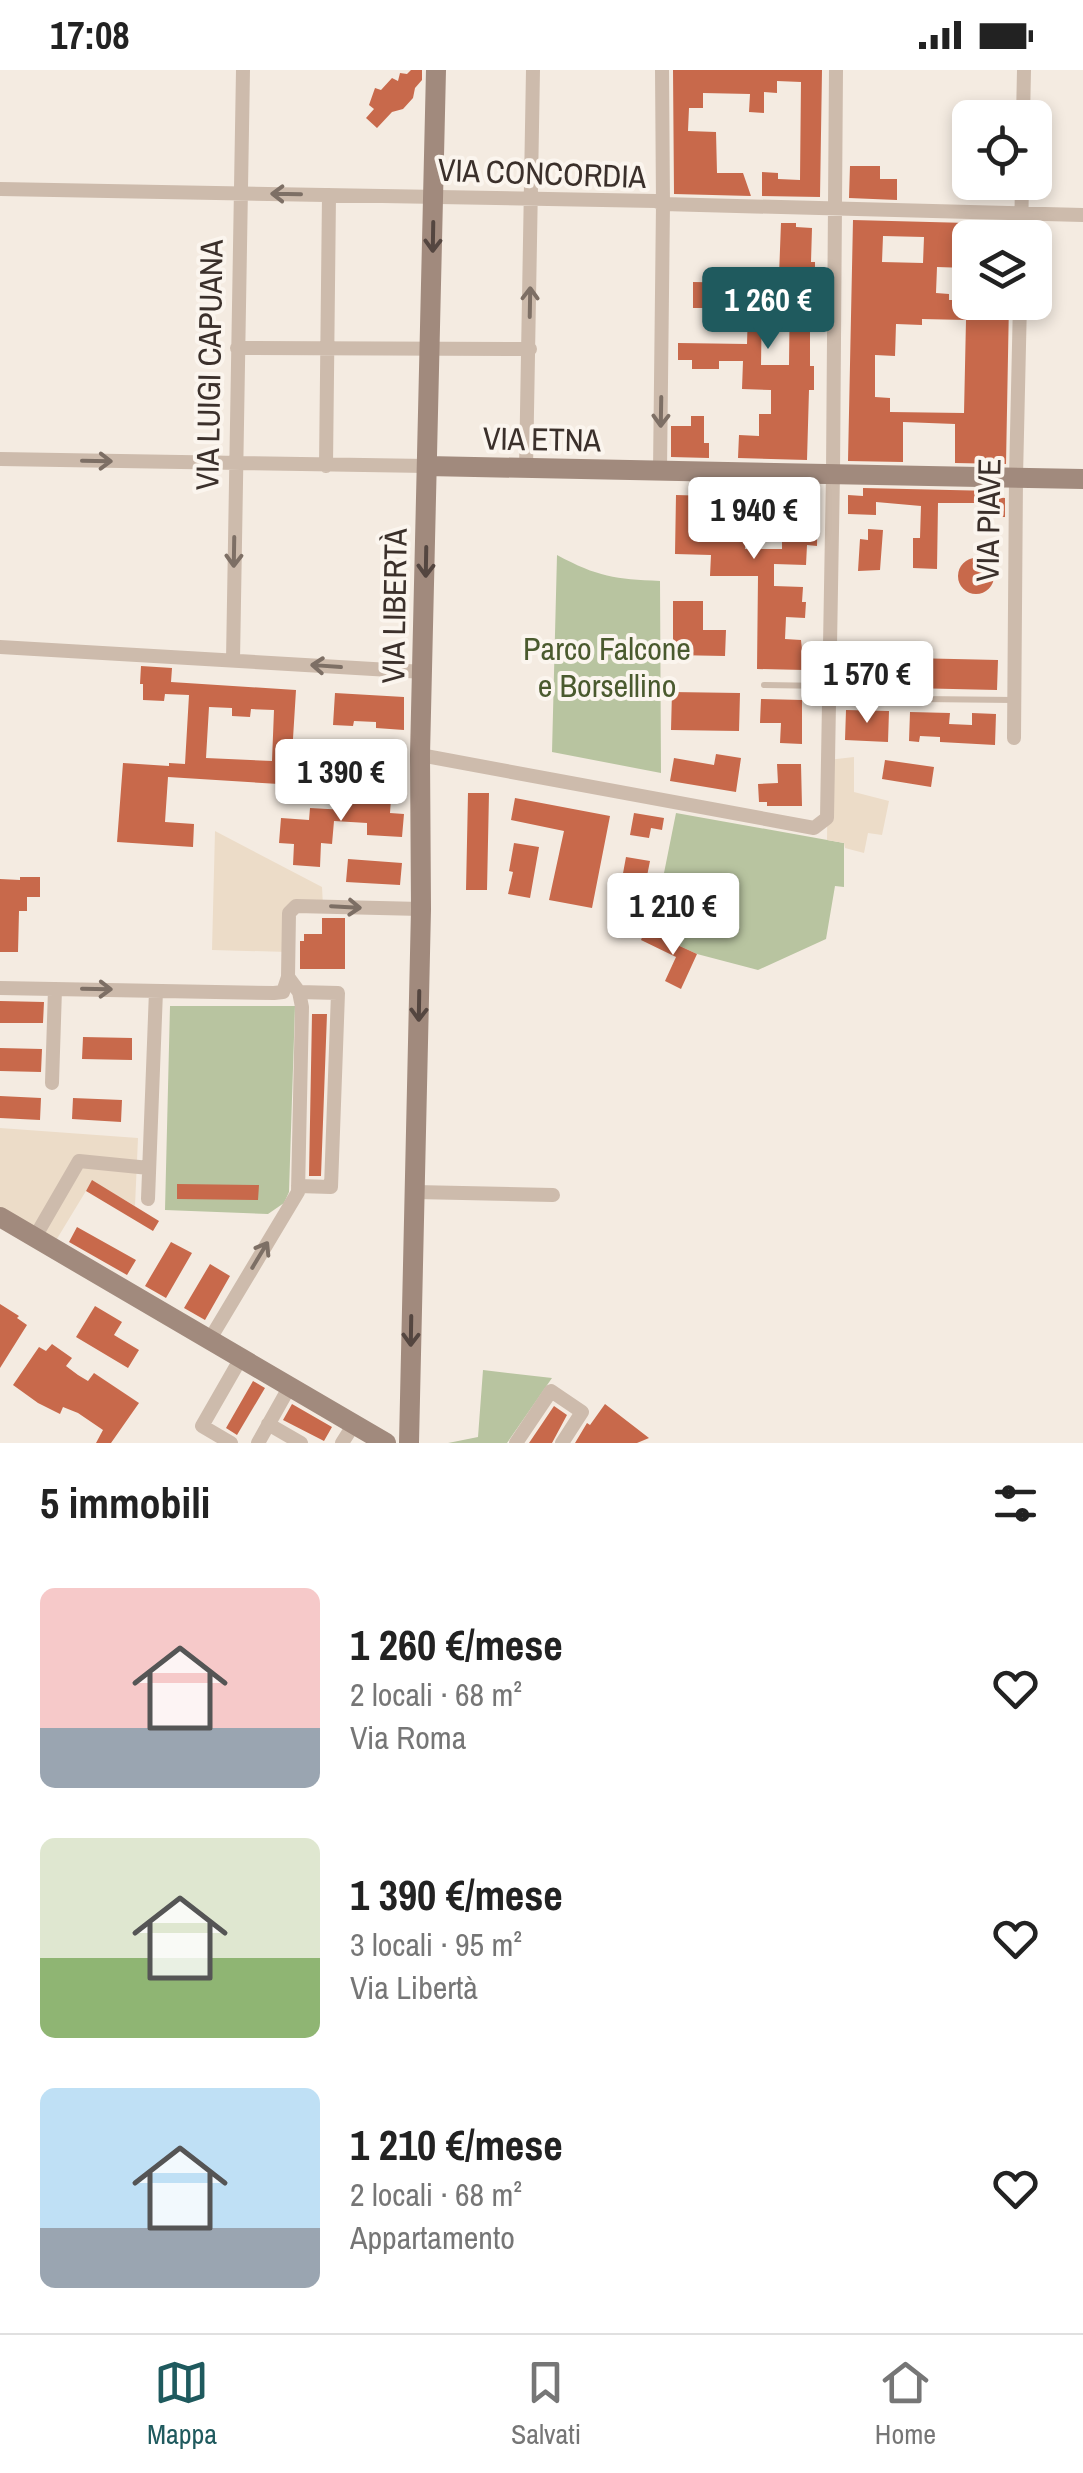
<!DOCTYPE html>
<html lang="it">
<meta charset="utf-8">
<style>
:root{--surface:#fff;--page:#f2f2f2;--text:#222;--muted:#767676;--line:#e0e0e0;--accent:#1f5a5e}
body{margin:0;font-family:"Archivo Narrow",sans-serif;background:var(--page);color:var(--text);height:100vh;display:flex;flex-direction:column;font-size:38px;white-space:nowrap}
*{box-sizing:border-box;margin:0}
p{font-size:32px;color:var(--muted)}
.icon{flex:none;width:55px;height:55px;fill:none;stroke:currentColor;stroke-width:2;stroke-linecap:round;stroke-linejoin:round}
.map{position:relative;height:1373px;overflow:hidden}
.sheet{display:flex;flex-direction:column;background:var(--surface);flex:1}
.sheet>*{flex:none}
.controls{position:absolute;left:952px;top:30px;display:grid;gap:20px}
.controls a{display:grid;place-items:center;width:100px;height:100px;border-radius:15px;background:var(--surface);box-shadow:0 5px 15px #0003;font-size:50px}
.price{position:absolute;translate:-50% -85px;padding:0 22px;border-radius:10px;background:#fff;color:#222;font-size:32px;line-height:65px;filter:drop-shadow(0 2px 5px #0008)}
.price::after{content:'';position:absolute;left:50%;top:60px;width:30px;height:22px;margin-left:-15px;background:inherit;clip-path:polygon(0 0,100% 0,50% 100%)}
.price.on{background:var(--accent);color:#fff}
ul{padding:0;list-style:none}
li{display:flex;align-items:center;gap:30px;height:250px;padding:0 40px}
li span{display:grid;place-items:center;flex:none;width:280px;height:200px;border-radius:15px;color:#555}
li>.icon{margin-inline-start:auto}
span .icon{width:120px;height:120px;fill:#fffc;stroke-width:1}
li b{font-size:42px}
h2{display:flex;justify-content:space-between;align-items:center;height:120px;padding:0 40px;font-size:42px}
.status{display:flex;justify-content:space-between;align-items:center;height:70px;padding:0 50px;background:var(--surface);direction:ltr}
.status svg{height:28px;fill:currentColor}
.tabs{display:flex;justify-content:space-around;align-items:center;height:140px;border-top:2px solid var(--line);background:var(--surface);font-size:28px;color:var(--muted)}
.tabs a{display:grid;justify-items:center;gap:5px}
.tabs .on{color:var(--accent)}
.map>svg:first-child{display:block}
</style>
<div class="status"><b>17:08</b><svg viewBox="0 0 49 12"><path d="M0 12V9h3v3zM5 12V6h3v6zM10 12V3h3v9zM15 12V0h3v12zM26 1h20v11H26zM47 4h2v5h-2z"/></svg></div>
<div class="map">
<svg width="1083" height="1373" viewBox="0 0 1083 1373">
<rect width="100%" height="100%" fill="#f4ebe1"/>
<path fill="#b8c4a0" d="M 557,485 C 598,507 615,509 660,511 L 661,703 L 552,682 Z
M 676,743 L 844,773 L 844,817 L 835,816 L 826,869 L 758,900 L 697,884 L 652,863 Z
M 170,936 L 295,936 L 289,1122 L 284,1133 L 268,1144 L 165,1140 Z
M 483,1300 L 552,1308 L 507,1373 L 448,1373 L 478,1367 Z"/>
<path fill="#ecdcc8" d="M 854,687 L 854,722 L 889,731 L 882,765 L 868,763 L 864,783 L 845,778 L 844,773 L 827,770 L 828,690 Z
M 215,761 L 322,817 L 323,836 L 296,836 L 289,882 L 212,880 Z
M 0,1058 L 138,1068 L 135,1136 L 92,1111 L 52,1177 L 0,1147 Z"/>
<path fill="#c8694b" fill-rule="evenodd" d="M 411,0 L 422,0 L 422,10 L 415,18 L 413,28 L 403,39 L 392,42 L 377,58 L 366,48 L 374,39 L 369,35 L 375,18 L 381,20 L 392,8 L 398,11 L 400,3 L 407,4 Z
M 673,0 L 822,0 L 820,127 L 762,126 L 762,102 L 778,103 L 778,109 L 800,110 L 801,12 L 777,11 L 777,23 L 764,22 L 764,43 L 749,42 L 750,24 L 703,23 L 703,38 L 689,38 L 688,61 L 716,62 L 717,103 L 743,103 L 751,126 L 674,124 Z
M 850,96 L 880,96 L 880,109 L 897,109 L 897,130 L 849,128 Z
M 853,150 L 968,153 L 967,198 L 937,197 L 936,223 L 949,224 L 949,230 L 970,230 L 970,232 L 1009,232 L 1006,394 L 955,393 L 955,354 L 903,352 L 903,392 L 848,391 ZM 883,166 L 924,167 L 923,193 L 882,192 ZM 922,249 L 966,250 L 964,343 L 890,342 L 890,328 L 875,327 L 875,285 L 895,286 L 896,254 L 922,255 Z
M 781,153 L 796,153 L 796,157 L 812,158 L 811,192 L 815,192 L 815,204 L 810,204 L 810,296 L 814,296 L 814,320 L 809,320 L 807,390 L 738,388 L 739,365 L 759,366 L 759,344 L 771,344 L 771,320 L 742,319 L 743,291 L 719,291 L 719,299 L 692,299 L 692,290 L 678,290 L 678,273 L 747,274 L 748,238 L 693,238 L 693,212 L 753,213 L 753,228 L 762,228 L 761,295 L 789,295 L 790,207 L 779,206 Z
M 691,346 L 704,346 L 704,373 L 709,373 L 709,388 L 671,387 L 671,356 L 691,356 Z
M 789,417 L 818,418 L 817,476 L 807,475 L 806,495 L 774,494 L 774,516 L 803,517 L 802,532 L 806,532 L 805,548 L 786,547 L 785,569 L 801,570 L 804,600 L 757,599 L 758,506 L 710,506 L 711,485 L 675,484 L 676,425 L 746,427 L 745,479 L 782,479 L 782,457 L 788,457 Z
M 863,418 L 994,421 L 994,427 L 1005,428 L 1005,447 L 981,447 L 982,433 L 938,433 L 937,499 L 913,498 L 913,468 L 920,468 L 921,436 L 876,432 L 876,445 L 848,444 L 848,425 L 863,426 Z
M 868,459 L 883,460 L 880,500 L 858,501 L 860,469 L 868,470 Z
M958 506a18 18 0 1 1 36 0a18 18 0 1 1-36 0Z
M 673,531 L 703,531 L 703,560 L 726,560 L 725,586 L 673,585 Z
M 858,586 L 858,593 L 879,592 L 879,587 L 890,587 L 890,615 L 847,616 L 846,587 Z
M 910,588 L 998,590 L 997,620 L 909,618 Z
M 141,596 L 172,598 L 171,612 L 296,620 L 291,701 L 296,701 L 295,715 L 168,707 L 165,752 L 194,754 L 193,777 L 117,772 L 123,693 L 169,696 L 169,693 L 185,694 L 189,625 L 165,624 L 164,631 L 143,630 L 143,614 L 140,614 ZM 209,637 L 232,638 L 232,646 L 250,647 L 251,639 L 274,640 L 272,691 L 206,688 Z
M 672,622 L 740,623 L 739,661 L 671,660 Z
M 335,623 L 404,627 L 404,660 L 376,658 L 376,652 L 354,651 L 353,656 L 333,655 Z
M 761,629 L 802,630 L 802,674 L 780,673 L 781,653 L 760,653 Z
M 846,640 L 889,641 L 888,672 L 845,670 Z
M 910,642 L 950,643 L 949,654 L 972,655 L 972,643 L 996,644 L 995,675 L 940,672 L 940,667 L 920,666 L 919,672 L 909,671 Z
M 716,684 L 741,688 L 736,722 L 670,711 L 674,688 L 714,695 Z
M 885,690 L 934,697 L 931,717 L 882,709 Z
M 777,694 L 801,694 L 802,736 L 767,736 L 767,732 L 759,732 L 758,714 L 778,713 Z
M 368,713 L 392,715 L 390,743 L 404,744 L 402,767 L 367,765 L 367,753 L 334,751 L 332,774 L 321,773 L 320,797 L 293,795 L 294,774 L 279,773 L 281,748 L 309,750 L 310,738 L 346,740 L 347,729 L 366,730 Z
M 468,723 L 489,723 L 487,820 L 466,820 Z
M 515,728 L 610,746 L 592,838 L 549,830 L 564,761 L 511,750 Z
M 634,743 L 664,748 L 662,760 L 651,758 L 649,768 L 630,765 Z
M 514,773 L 539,777 L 530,828 L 508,824 L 513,802 L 509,801 Z
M 626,787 L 650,791 L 637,856 L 614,852 Z
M 348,789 L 402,793 L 400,815 L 346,812 Z
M 20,807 L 40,807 L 40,827 L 27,827 L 27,841 L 19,841 L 18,882 L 0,882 L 0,809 L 20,810 Z
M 322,848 L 345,848 L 345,899 L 300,899 L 300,871 L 304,871 L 304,864 L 322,864 Z
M 645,860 L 697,884 L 681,919 L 665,911 L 676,887 L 641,870 Z
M 0,931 L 44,932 L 43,953 L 0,953 Z
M 312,944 L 327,944 L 321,1106 L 309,1106 Z
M 83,967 L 132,968 L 132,990 L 82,989 Z
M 0,978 L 42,979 L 41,1002 L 0,1001 Z
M 0,1026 L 41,1028 L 40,1050 L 0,1048 Z
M 73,1028 L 122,1030 L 121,1052 L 72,1049 Z
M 92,1110 L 159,1151 L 153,1161 L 86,1121 Z
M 177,1114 L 259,1115 L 258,1130 L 177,1129 Z
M 77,1157 L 136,1190 L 127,1205 L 69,1172 Z
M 171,1172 L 192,1183 L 166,1228 L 145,1216 Z
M 210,1194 L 230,1206 L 205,1250 L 184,1238 Z
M 0,1234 L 19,1246 L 17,1248 L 27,1255 L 0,1298 Z
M 95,1236 L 122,1252 L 114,1265 L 139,1280 L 128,1298 L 76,1267 Z
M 52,1274 L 72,1288 L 66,1296 L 78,1305 L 88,1311 L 94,1303 L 139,1333 L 111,1373 L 96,1373 L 103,1360 L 78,1343 L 63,1337 L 60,1344 L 38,1333 L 13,1315 L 39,1277 L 46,1281 Z
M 253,1311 L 265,1318 L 237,1365 L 226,1358 Z
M 292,1334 L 332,1357 L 324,1371 L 283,1350 Z
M 605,1334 L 649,1368 L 637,1373 L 575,1373 L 587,1353 L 590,1355 Z
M 554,1336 L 567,1345 L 552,1373 L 529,1373 Z"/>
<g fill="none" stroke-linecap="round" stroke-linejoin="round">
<path stroke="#cdbbac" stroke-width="6" d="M 764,615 L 828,616
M 831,628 L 1013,630"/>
<path stroke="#cdbbac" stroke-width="14" d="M 1023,48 L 1024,0
M 0,119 L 656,131 L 663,134 L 1083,145
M 1021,168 L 1022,112
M 237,278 L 530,279
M 0,389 L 427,396
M 326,396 L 329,125
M 526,399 L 533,0
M 660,401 L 663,134 L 662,0
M 0,577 L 424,602
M 233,590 L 243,0
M 1014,668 L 1016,407 L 1020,232
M 420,685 L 814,758 L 827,748 L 833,403 L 836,0
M 0,918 L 274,923 L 283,922 L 288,907 L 289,843 L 296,836 L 421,839
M 52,1013 L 55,919
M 298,1116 L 331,1117 L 338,923 L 299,922
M 415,1122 L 553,1125
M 148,1129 L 156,921
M 35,1167 L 79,1091 L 149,1098
M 210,1269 L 298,1122 L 302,937 L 299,922 L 288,907
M 268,1354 L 301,1373
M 231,1373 L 202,1356 L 241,1288
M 258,1373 L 290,1316
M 342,1373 L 354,1354
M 516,1373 L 551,1321 L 582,1342 L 562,1373"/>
<path stroke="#a18a7d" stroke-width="20" d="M 427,396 L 1083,409
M 0,1147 L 386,1373
M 409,1373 L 421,839 L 420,685 L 436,0"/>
</g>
<defs><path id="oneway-shaft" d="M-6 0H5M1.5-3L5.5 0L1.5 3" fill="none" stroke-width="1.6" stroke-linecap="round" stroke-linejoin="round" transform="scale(2.5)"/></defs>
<g stroke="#7d6f65">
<use href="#oneway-shaft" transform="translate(286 124) rotate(-179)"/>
<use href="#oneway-shaft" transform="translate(530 232) rotate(-89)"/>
<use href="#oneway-shaft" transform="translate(661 342) rotate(91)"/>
<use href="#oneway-shaft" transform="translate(97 391) rotate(1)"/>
<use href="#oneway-shaft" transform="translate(234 482) rotate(91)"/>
<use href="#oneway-shaft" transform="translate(326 596) rotate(-176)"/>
<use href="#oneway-shaft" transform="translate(346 837) rotate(3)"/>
<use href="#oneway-shaft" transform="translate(97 919) rotate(1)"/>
<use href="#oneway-shaft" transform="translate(260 1185) rotate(-59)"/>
</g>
<g stroke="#544640">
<use href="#oneway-shaft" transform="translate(433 167) rotate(91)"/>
<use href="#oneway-shaft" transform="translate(426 492) rotate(91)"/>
<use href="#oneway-shaft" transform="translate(419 936) rotate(91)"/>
<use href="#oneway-shaft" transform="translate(411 1261) rotate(91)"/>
</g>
<g text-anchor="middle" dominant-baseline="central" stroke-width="8" stroke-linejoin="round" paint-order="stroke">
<g font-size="32" fill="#3b302b" stroke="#fbf5ee">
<text transform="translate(542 103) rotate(2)">VIA CONCORDIA</text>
<text transform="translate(209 295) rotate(-89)">VIA LUIGI CAPUANA</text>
<text transform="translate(542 369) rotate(1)">VIA ETNA</text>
<text transform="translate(988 450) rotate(-89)">VIA PIAVE</text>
<text transform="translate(394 536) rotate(-89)">VIA LIBERTÀ</text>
</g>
<g font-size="32" fill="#4a5a2e" stroke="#fbf5ee">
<text x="607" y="578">Parco Falcone<tspan x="607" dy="37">e Borsellino</tspan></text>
</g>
</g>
</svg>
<div class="controls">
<a><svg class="icon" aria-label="locate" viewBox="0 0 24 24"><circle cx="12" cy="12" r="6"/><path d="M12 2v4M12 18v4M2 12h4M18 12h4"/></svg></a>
<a><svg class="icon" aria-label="layers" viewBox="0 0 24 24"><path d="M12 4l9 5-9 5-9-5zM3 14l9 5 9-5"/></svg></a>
</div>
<b class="price on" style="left:768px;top:282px">1 260 €</b>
<b class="price" style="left:754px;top:492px">1 940 €</b>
<b class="price" style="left:867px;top:656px">1 570 €</b>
<b class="price" style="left:341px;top:754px">1 390 €</b>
<b class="price" style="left:673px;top:888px">1 210 €</b>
</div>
<section class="sheet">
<h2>5 immobili<svg class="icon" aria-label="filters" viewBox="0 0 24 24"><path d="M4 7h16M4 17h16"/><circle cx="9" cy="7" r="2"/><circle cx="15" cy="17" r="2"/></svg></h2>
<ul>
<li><span style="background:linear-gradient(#f6c9c9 70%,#9aa5b1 0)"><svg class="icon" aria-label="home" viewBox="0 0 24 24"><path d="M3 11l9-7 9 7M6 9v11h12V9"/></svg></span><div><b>1 260 €/mese</b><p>2 locali · 68 m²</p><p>Via Roma</p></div><svg class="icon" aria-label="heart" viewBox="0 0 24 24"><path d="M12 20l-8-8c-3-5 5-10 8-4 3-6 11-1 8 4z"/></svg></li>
<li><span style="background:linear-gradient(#dfe7d0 60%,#8fb573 0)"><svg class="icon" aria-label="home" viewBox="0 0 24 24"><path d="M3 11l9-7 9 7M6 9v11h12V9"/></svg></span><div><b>1 390 €/mese</b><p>3 locali · 95 m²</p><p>Via Libertà</p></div><svg class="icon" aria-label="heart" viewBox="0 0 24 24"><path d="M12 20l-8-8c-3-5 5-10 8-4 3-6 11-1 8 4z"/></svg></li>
<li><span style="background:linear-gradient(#bfe0f5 70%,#9aa5b1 0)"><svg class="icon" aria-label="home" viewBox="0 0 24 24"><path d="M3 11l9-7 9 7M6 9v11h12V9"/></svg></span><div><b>1 210 €/mese</b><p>2 locali · 68 m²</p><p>Appartamento</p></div><svg class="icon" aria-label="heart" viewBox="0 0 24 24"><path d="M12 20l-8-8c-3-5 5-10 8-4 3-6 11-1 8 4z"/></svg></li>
</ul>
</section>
<nav class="tabs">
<a class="on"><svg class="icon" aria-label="map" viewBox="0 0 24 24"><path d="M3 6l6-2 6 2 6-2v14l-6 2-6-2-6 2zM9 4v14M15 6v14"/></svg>Mappa</a>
<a><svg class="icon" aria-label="saved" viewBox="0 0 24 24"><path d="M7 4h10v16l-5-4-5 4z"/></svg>Salvati</a>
<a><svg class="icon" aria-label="home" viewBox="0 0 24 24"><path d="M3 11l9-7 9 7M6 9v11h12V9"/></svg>Home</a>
</nav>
